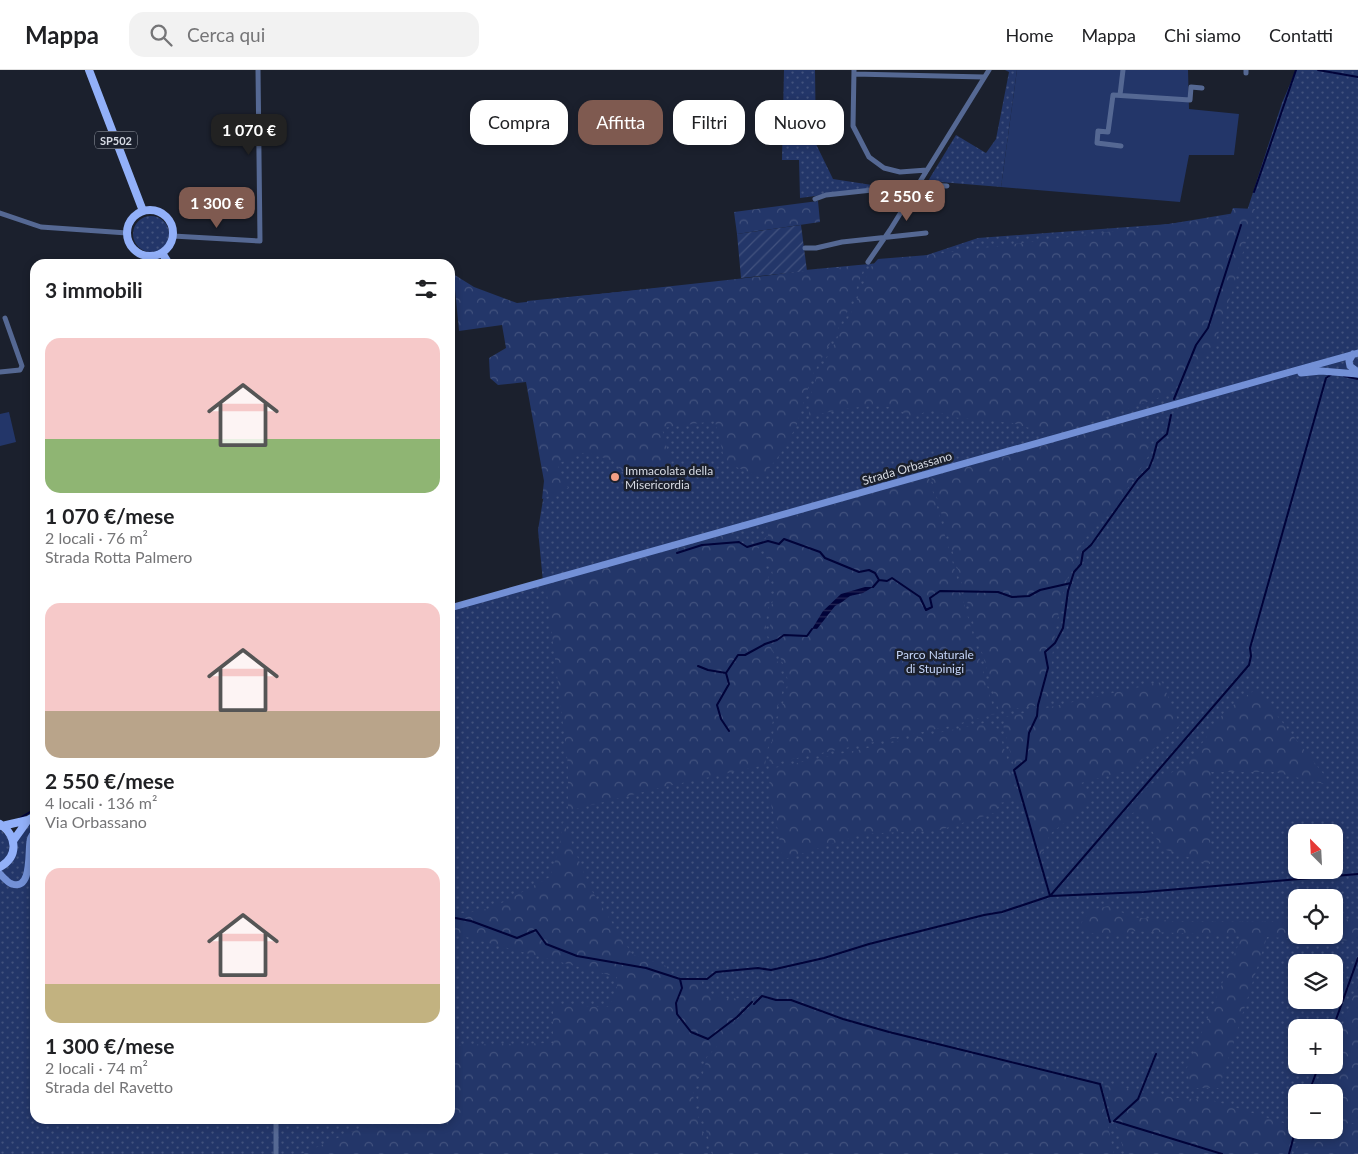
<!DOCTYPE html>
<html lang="it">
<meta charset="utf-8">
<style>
:root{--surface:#fff;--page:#f2f2f2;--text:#202124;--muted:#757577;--line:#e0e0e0;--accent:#7f5a50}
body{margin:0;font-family:Lato,sans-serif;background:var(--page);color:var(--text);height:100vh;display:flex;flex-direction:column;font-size:19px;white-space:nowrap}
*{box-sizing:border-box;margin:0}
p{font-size:16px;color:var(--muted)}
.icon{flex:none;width:28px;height:28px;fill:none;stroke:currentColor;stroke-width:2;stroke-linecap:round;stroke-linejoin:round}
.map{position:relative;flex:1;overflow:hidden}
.drawer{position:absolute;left:30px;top:189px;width:425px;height:865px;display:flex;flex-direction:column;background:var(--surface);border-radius:15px;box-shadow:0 2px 8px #0003}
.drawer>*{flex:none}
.banner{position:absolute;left:470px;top:30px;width:475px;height:45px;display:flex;gap:10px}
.needle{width:32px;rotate:336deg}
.controls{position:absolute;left:1288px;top:754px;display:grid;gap:10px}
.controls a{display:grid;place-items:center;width:55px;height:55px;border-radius:10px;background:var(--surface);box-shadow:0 2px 8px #0003;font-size:25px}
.price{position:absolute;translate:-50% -42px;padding:0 11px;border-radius:10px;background:var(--accent);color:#fff;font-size:16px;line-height:32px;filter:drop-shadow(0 1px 2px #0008)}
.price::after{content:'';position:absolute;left:50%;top:30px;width:15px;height:11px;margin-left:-8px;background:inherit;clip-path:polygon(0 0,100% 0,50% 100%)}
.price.current{background:#222;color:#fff}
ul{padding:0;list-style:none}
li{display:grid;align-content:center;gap:10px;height:265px;padding:0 15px}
li span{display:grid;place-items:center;height:155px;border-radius:15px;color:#555}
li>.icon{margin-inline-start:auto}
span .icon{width:90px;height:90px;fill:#fffc;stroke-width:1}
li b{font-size:21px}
h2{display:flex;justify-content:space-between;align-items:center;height:60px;padding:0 15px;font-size:21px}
.pill{padding:0 18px;border-radius:15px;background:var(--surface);box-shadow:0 2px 8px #0003;font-size:18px;line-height:45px}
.pill.current{background:var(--accent);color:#fff}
header{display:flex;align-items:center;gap:30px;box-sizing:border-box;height:70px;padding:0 25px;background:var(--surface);border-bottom:1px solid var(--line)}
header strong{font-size:24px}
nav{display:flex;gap:28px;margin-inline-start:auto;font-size:18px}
.search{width:350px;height:45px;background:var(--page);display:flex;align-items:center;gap:12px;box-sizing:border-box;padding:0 18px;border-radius:15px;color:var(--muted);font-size:19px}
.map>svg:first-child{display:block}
</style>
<header>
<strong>Mappa</strong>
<div class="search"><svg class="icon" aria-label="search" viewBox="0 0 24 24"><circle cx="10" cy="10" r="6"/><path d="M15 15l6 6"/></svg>Cerca qui</div>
<nav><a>Home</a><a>Mappa</a><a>Chi siamo</a><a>Contatti</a></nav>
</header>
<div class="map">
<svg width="1358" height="1084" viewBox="0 0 1358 1084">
<defs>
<pattern id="grass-dots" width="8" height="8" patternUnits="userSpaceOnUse" patternTransform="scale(1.25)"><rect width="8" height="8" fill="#233669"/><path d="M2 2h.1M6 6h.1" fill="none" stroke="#42527e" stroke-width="1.8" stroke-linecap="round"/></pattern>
<pattern id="forest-crowns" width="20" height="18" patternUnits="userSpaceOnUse" patternTransform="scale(1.25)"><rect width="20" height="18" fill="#233669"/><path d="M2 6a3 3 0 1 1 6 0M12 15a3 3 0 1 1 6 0" fill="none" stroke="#42527e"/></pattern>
<pattern id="garden-furrows" width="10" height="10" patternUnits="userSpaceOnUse" patternTransform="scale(1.25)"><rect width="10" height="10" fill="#233669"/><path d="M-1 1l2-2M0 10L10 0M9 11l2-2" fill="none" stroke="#42527e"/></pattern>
<pattern id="water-rules" width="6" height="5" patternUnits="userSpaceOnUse" patternTransform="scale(1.25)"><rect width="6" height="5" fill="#010339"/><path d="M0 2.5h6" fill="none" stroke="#252756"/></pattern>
</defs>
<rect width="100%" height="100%" fill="#1b202d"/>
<path fill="url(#grass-dots)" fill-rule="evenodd" d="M 784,0 L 815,0 L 816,74 L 833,109 L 885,117 L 800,128 L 799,90 L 782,90 Z
M 1005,0 L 1017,0 L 1001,117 L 928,111 L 956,65 L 986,83 L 996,69 L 1009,2 Z
M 1296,0 L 1358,0 L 1358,1084 L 0,1084 L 0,759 L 8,768 L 35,752 L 35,1049 L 450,1049 L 450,539 L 543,512 L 538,460 L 546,412 L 529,305 L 527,231 L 742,210 L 805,200 L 912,190 L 978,168 L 1169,154 L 1247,141 L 1282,33 ZM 1296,762 L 1334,762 L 1334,800 L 1296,800 ZM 1296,828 L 1334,828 L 1334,865 L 1296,865 ZM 1296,892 L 1334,892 L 1334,930 L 1296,930 ZM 1296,958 L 1334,958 L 1334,995 L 1296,995 ZM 1296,1022 L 1334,1022 L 1334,1060 L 1296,1060 Z
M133 164a18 18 0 1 1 36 0a18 18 0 1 1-36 0Z"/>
<path fill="url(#forest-crowns)" d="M 818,131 L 820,152 L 737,164 L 734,142 Z
M 1233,138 L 1255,139 L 1232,222 L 1215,273 L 1166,325 L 1095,351 L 1051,364 L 1012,353 L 950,347 L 932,339 L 911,348 C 908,346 905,343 901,341 C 881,330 831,341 809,347 L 810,327 L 816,308 L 853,239 L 870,198 L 878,189 L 928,185 L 1230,146 Z
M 865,195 L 849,239 L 812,306 L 796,357 L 780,385 L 761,408 L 725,392 L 715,351 L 662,358 L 675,412 L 661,420 L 627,407 L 613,391 L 586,382 L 557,394 L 568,418 L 542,429 L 544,411 L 526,312 L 498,315 L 490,308 L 489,288 L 506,278 L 502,255 L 459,261 L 454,209 L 450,207 L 450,202 L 474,217 L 517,233 Z
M 1135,350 L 1151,382 C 1143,394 1137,406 1128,418 C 1118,431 1105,441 1095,454 C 1058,503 1052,575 1049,634 L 999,641 L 931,407 Z
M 929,408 L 995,644 L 946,657 L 769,694 L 774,658 L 786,625 L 788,613 L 786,601 L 770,563 L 770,539 L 775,525 L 772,499 L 760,471 L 768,466 L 767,453 Z
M 728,464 L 741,476 L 756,474 C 764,490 771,506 770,525 C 770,539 763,552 767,566 C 772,584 784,598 783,617 C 782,627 777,637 774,646 C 770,662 768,679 765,695 L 659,718 L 568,741 L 568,695 L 546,515 Z
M 1162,612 L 1180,655 L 1132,699 L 1081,713 L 1092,731 L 1050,764 L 1041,787 L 1023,730 L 1003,655 L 1006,647 Z
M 1256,619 L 1333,716 L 1274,702 L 1211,702 L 1210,794 L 1163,779 L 1139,740 L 1117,751 L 1148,716 L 1188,693 L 1225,641 Z
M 989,652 L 998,659 L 1020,730 L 999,733 L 994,743 L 940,760 L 863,764 L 782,790 L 779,764 L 770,731 L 769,699 Z
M 563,751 L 590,818 L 632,884 L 666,896 L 676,915 L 681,910 L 701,910 L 704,921 C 725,930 737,930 759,926 L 741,944 L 702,988 L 693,1026 L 708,1084 L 301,1084 L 381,1049 L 450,1049 L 450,921 L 454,930 L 454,975 L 553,973 L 553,935 L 608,937 L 617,923 L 617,907 L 466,867 L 450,865 L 450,844 L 467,843 L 492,838 L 550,807 L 559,778 Z
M 1108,836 L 1132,847 L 1182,852 L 1296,851 L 1296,865 L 1334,865 L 1334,850 L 1358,849 L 1358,871 L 1267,867 L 1219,1018 L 1192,1018 L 1186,1000 L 1242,866 L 1132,861 L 1115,867 L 1090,863 L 1081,853 L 1092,840 Z
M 1358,913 L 1358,1053 L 1334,1054 L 1334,1022 L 1318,1022 L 1328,995 L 1334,995 L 1334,979 Z
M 762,928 L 776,931 L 791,931 L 844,951 L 1099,1015 L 1114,1084 L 713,1084 L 698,1033 L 699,1020 L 707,987 Z
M 1103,1011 L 1135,1021 L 1177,1028 L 1212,1030 L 1296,1057 L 1296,1060 L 1300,1060 L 1291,1084 L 1125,1084 Z
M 1358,1055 L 1358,1084 L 1295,1084 L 1304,1060 L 1334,1060 L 1334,1056 Z"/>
<path fill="url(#garden-furrows)" d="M 801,155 L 807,201 L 741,208 L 737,164 Z"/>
<path fill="#233669" d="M 1017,0 L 1188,0 L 1189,39 L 1239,44 L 1234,85 L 1189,85 L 1180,132 L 1001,117 Z
M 9,342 L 16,372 L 0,376 L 0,344 Z"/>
<path fill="url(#water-rules)" d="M 865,517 L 873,517 L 863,523 L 850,526 L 842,532 L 835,536 L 817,559 L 812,559 L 823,541 L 841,524 Z"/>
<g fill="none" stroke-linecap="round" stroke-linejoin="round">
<path stroke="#010339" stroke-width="2" d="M 1318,0 L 1358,7
M 1254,122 L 1296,0
M 1344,306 L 1358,309
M 1174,329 L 1196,275 L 1208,258 L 1241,155
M 677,483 L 702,475 L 739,472 L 747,477 L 768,471 L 779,474 L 784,469 L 820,482 L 825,488 L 859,502 L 869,500 L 875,503 L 879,510 L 887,511 L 892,508 L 920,527 L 926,540 L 932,537 L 930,528 L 940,521 L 998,522 L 1012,527 L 1029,526 L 1040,520 L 1071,513
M 873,517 L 879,510
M 698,596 L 708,600 L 726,603 L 738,585 L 745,585 L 765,574 L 777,570 L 784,565 L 807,566 L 812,559
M 726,603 L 729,614 L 717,635 L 721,649 L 729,661
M 20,748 L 35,739
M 1050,826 L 1249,595 L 1251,586 L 1250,578 L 1326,308 L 1332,304
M 1050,826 L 1014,700 L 1026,690 L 1029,663 L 1037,646 L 1038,635 L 1048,598 L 1045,582 L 1055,573 L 1063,558 L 1068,521 L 1074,502 L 1081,494 L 1083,482 L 1091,475 L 1138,409 L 1149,398 L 1153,388 L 1157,373 L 1167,364 L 1171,345
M 450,847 L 471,851 L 517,868 L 536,860 L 546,874 L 577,886 L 646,898 L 680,909 L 707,909 L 716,902 L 758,898 L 771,900 L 824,888 L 869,874 L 984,845 L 1002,842 L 1050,826 L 1144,822 L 1358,804
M 680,909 L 682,918 L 676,933 L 677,944 L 691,962 L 708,969 L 737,947 L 752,932
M 754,934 L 762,926 L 776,930 L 791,930 L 843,949 L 889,962 L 1100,1014 L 1110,1052
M 1333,958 L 1358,888
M 1156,984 L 1138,1029 L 1114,1051 L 1222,1084
M 1309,1022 L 1319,995
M 1289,1084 L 1296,1058"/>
<path stroke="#556893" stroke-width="5" d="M 854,0 L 853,56 L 869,87 L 884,98 L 900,102 L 927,100
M 1246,3 L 1246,0
M 854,4 L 984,7
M 1120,25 L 1123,0
M 1121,76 L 1097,73 L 1098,61 L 1108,62 L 1113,25 L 1190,30 L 1191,17 L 1202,18
M 815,129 L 826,125 L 918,115 L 947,116
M 0,143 L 41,157 L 127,163
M 173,166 L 260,171 L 258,0
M 805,178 L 816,178 L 842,172 L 926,163
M 868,192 L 890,160 L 989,0
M 0,302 L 20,300 L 22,296 L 5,248
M 276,1049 L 276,1084"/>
<path stroke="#7390d6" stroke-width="7" d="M 1353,284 L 1349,291 L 1350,296 L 1358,302
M 1301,303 L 1321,301 L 1358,304
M 450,538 L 1358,283
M 0,804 C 3,807 8,813 12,814 C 32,821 28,782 30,772 C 30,768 32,765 35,762"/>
<path stroke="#92b0f9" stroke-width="8" d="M 89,0 L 143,141
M127 163a23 23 0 1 1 46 0a23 23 0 1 1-46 0Z
M 162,183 L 169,194
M 0,754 C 17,766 19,786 0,797
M 2,756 L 28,750 L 35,746
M 13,771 L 28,750"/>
</g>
<circle fill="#f39f85" stroke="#1b202d" stroke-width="2" cx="615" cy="407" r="5"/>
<g text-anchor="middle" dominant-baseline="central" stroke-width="5" stroke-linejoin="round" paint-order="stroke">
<rect fill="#1b202d" stroke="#9fa3ad" stroke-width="1" x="95" y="61.5" width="42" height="17" rx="4"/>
<g font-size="11" font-weight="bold" fill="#d7dbe4">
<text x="116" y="70">SP502</text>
</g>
<g font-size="12" fill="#d7dbe4" stroke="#1b202d">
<text transform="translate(907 398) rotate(-16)">Strada Orbassano</text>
</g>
<g font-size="12" fill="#d7dbe4" stroke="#1b202d" text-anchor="start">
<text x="625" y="400">Immacolata della<tspan x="625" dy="14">Misericordia</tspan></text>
</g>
<g font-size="12" fill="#c5d5f9" stroke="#1b202d">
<text x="935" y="584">Parco Naturale<tspan x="935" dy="14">di Stupinigi</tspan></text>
</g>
</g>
</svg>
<div class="controls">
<a><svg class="needle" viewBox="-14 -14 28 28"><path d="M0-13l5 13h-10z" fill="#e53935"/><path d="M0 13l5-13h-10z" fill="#757577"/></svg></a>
<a><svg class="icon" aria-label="locate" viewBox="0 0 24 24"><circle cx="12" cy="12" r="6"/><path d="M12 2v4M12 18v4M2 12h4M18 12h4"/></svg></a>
<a><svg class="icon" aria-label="layers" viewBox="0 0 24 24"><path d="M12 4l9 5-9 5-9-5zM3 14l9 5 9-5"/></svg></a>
<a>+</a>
<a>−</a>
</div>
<b class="price current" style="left:249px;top:86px">1 070 €</b>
<b class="price" style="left:907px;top:152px">2 550 €</b>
<b class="price" style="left:217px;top:159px">1 300 €</b>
<div class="banner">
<a class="pill">Compra</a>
<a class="pill current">Affitta</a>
<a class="pill">Filtri</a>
<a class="pill">Nuovo</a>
</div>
<section class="drawer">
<h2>3 immobili<svg class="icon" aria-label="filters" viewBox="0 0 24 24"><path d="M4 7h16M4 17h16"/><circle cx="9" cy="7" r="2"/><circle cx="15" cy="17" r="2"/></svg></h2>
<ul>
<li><span style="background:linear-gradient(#f6c9c9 65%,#8fb573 0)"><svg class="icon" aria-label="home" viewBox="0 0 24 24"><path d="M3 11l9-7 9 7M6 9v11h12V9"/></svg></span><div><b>1 070 €/mese</b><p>2 locali · 76 m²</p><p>Strada Rotta Palmero</p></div></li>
<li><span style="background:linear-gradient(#f6c9c9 70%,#b9a48a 0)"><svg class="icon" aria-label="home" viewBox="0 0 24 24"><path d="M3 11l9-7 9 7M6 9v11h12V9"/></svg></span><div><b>2 550 €/mese</b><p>4 locali · 136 m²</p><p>Via Orbassano</p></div></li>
<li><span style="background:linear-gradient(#f6c9c9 75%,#c2b280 0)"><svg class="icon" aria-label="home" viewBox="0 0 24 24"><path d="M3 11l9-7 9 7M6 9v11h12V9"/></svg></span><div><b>1 300 €/mese</b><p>2 locali · 74 m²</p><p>Strada del Ravetto</p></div></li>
</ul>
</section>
</div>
